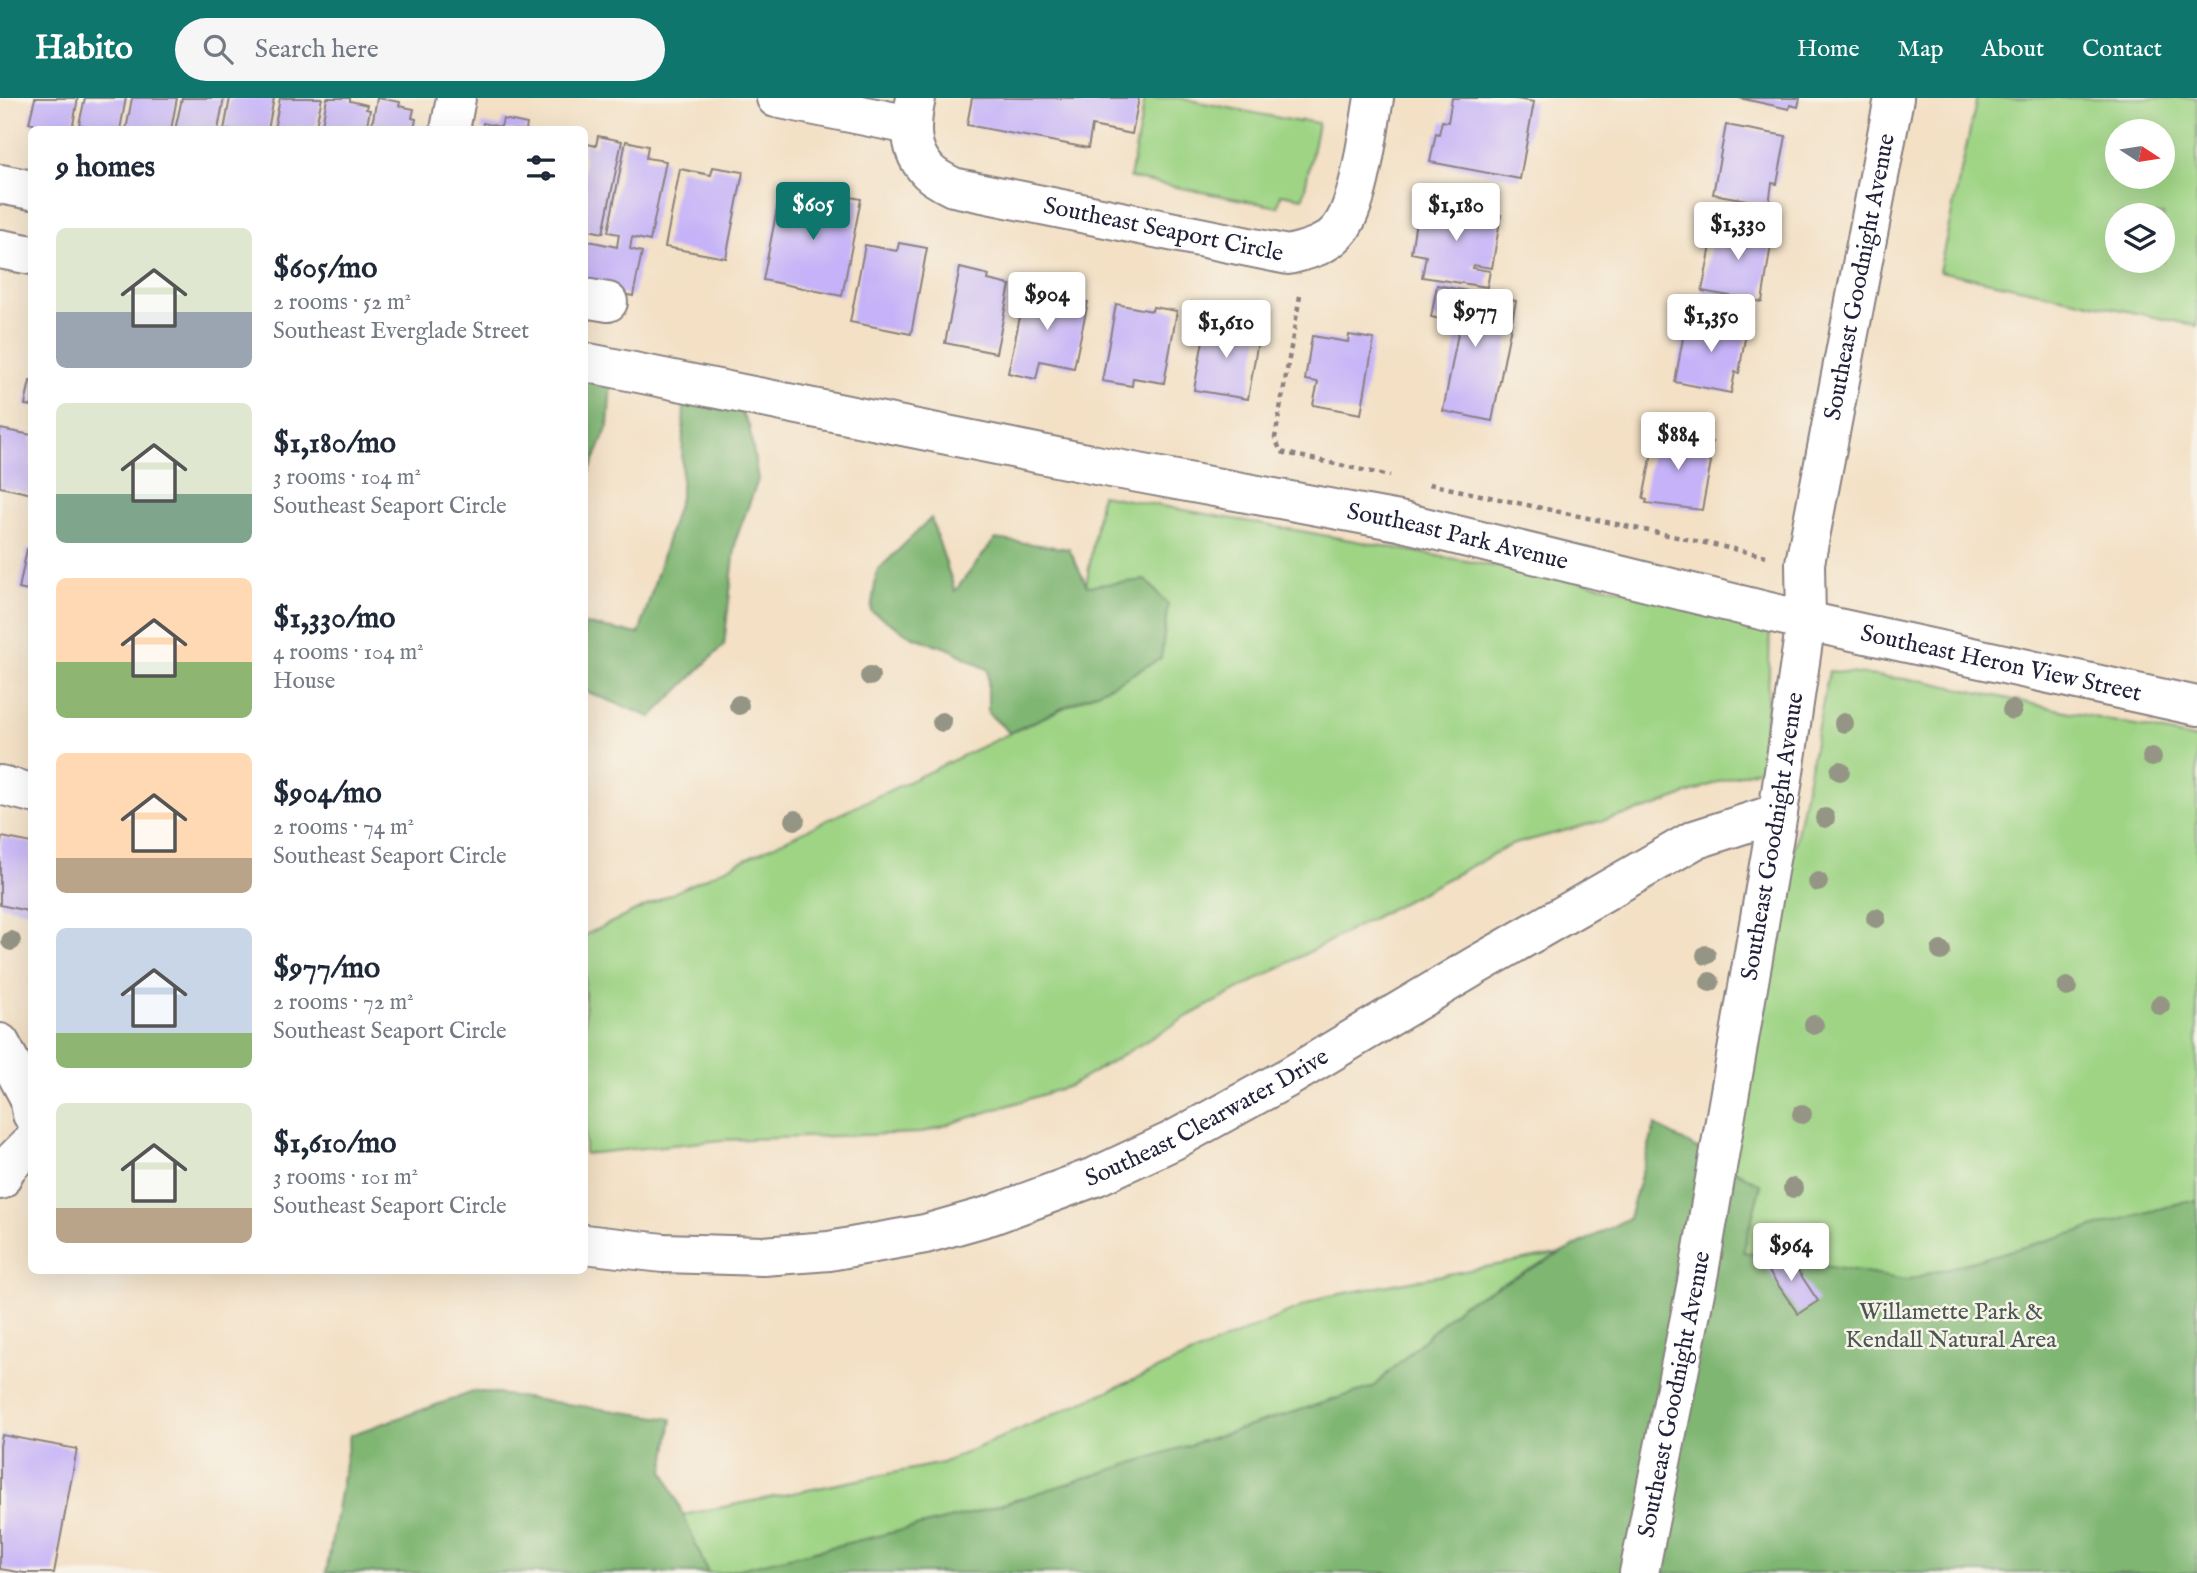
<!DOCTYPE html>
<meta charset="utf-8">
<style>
:root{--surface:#fff;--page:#f6f6f7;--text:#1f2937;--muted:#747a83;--accent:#0f766e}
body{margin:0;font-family:"IM FELL English",serif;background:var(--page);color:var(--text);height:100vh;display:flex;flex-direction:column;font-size:26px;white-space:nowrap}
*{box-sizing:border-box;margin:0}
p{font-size:23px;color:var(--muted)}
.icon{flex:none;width:38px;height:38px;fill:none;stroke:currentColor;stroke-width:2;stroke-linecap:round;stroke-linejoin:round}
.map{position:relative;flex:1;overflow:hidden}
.sheet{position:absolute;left:28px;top:28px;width:560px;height:1148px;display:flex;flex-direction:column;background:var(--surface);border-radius:10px;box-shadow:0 7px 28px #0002}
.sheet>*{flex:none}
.needle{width:46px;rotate:102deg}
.tools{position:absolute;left:2105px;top:21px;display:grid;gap:14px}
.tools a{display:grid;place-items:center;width:70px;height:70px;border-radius:50%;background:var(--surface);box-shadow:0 7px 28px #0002;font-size:35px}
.price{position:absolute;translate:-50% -60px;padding:0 16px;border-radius:7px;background:#fff;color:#222;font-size:23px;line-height:46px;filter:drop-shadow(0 2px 4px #0008)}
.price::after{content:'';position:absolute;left:50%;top:42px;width:21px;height:16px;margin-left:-10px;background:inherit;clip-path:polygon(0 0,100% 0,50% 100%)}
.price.on{background:var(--accent);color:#fff}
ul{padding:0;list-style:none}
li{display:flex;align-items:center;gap:21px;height:175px;padding:0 28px}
li span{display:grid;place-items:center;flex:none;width:196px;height:140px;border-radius:10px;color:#555}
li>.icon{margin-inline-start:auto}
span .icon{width:84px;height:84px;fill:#fffc;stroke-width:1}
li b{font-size:30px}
h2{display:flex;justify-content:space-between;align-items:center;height:84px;padding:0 28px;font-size:30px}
header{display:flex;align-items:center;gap:42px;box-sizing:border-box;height:98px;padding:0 35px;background:var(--accent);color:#fff}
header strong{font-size:33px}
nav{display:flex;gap:38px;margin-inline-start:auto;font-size:24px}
.search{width:490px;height:63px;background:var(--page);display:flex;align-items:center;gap:18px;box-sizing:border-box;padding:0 24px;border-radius:38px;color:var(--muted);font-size:26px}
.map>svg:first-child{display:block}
</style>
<header>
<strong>Habito</strong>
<div class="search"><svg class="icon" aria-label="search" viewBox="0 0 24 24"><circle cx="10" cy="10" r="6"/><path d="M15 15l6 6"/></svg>Search here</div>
<nav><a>Home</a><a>Map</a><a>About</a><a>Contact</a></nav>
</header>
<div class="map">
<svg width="2197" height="1475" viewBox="0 0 2197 1475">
<rect width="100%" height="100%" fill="#f7f3e8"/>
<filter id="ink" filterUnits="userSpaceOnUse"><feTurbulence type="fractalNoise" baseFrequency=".0143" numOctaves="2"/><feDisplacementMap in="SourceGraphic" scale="14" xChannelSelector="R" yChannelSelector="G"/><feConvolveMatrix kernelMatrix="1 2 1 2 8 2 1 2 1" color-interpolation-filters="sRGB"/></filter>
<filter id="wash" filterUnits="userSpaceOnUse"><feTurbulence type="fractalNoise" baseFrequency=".00686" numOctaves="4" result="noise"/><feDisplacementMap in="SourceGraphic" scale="28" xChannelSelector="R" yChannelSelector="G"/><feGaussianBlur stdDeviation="1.57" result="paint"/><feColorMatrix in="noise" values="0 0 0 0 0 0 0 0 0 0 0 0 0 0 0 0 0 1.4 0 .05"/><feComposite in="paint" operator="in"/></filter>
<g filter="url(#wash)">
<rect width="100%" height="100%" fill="#f3e0c5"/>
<path fill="#9fd485" stroke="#607b60" stroke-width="2" fill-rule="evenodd" d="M 1145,0 L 1179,0 L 1300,24 L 1301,22 L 1318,25 L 1303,100 L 1281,96 L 1278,109 L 1130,80 Z
M 1977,0 L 2197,0 L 2197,228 L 1939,173 ZM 2163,33 L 2163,79 L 2118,79 L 2118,33 ZM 2163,117 L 2163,163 L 2118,163 L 2118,117 Z
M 1101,397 L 1770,518 L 1769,575 L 1763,670 L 1720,683 L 1654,709 L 1511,747 L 1190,917 L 1070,988 L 921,1035 L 722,1042 L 585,1056 L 585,837 L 1118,584 L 1086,488 Z
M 1829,573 L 1925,583 L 2197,641 L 2197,1475 L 646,1475 L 673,1419 L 942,1365 L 1324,1199 L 1599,1148 L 1712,1169 Z"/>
<path fill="#7fb672" stroke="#506c56" stroke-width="2" d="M 585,264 L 612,269 L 608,328 L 585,385 Z
M 726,293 L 749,327 L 758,382 L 736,441 L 724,547 L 651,619 L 585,593 L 584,526 L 639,536 L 681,396 L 684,306 Z
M 931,420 L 955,493 L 995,441 L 1069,451 L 1087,488 L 1146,482 L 1168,507 L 1161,560 L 1118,584 L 1010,635 L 988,615 L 988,572 L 950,551 L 911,538 L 871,513 L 877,473 Z
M 1655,1027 L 1761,1087 L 1743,1154 L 1906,1182 L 2187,1103 L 2197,1103 L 2197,1475 L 722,1475 L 974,1415 L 1373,1289 L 1461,1207 L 1629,1120 Z
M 476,1293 L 672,1321 L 664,1373 L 708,1475 L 326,1475 L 350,1337 Z"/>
<g id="blocks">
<path fill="#c5b2f8" d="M 35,0 L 78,0 L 72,32 L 36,32 L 37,27 L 29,25 Z
M 85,0 L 126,0 L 120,32 L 84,32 L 85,28 L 79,26 Z
M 132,0 L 177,0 L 171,32 L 126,32 Z
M 182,0 L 224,0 L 218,32 L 175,32 Z
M 230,0 L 274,0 L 268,32 L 224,32 Z
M 280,0 L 322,0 L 315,32 L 274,32 Z
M 327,0 L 350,0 L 350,3 L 367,7 L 366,11 L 370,12 L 366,32 L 321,32 Z
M 377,0 L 400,4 L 399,8 L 414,11 L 412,20 L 416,21 L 414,32 L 371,32 Z
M 972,0 L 1139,0 L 1132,36 L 1092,28 L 1088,50 L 967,27 Z
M 1452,0 L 1511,0 L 1534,4 L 1520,81 L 1430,64 L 1436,35 L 1439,36 L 1442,23 L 1448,24 Z
M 1739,0 L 1800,0 L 1798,9 L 1790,7 L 1789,11 Z
M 503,21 L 527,26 L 526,32 L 481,32 L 483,25 L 501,29 Z
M 1726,27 L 1786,38 L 1777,86 L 1772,85 L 1769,106 L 1713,96 Z
M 598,38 L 622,43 L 603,135 L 584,131 L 584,45 L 596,48 Z
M 626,43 L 648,48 L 646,60 L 666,63 L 650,143 L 632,139 L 630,151 L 642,154 L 633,198 L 584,188 L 584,142 L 617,149 L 619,136 L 608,134 Z
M 713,69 L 743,74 L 726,160 L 665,149 L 680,71 L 711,77 Z
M 818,88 L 836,92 L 835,96 L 861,101 L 842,198 L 763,182 L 780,96 L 815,103 Z
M 1419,103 L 1501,117 L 1492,170 L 1473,167 L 1472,170 L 1490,173 L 1487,189 L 1422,179 L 1426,158 L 1411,155 Z
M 1716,123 L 1773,134 L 1762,204 L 1702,193 Z
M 899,145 L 927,150 L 911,236 L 850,224 L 865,147 L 897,153 Z
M 960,170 L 989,177 L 988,182 L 1010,187 L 996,255 L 945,245 Z
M 1030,185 L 1053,190 L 1051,197 L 1088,204 L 1074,270 L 1040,263 L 1036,281 L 1008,275 L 1025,195 L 1028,196 Z
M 1437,187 L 1516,203 L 1492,323 L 1443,313 L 1460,225 L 1431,219 Z
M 1116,206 L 1152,213 L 1153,209 L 1177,213 L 1164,285 L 1133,280 L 1132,288 L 1102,283 Z
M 1687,218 L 1747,229 L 1739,275 L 1735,274 L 1731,295 L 1675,284 Z
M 1207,220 L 1238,225 L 1236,233 L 1259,237 L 1248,301 L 1194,292 Z
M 1349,237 L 1374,241 L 1361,316 L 1313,307 L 1318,284 L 1305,282 L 1312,238 L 1348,244 Z
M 30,283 L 32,283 L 32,308 L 25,307 Z
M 0,331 L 32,337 L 32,396 L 0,389 Z
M 1656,334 L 1712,344 L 1708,363 L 1711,364 L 1702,412 L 1646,405 L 1647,402 L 1643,401 Z
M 27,451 L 32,452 L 32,494 L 19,491 Z
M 2,739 L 32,745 L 32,814 L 0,807 L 0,750 Z
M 1785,1153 L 1818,1203 L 1798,1216 L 1765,1168 Z
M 2,1337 L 77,1351 L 54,1475 L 24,1475 L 0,1471 L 0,1348 Z"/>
</g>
</g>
<g filter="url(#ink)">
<use href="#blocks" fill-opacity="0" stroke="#8a8180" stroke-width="2"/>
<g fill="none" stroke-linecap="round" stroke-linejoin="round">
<defs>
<g id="minor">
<path d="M 776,0 L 910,27"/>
<path id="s1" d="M 916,0 C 910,27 908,53 929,74 C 935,80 945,85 953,89 L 1288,157 C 1307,152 1327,148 1340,131 C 1360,106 1368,33 1374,0"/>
<path d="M 450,32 L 456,0"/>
<path d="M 0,86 L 32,92"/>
<path d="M 0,151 L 32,157"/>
<path d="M 584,200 L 608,204"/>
<path id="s2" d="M 584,264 L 1106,369 L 1399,423 L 1806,523 L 2197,608"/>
<path d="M 0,687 L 32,695"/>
<path d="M 0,945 L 29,999 L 32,1016"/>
<path d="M 0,1082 L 7,1069 L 32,1044"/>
<path id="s3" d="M 584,1146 L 663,1155 L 763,1158 L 829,1153 L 925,1136 L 992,1117 L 1097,1078 L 1172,1043 L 1289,979 L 1475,868 L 1694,742 L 1778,715"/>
<path id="s4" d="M 1639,1475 L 1699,1174 L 1778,715 L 1806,523 L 1805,465 L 1894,0"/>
</g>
</defs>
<use href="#minor" stroke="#8a8180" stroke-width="42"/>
<path stroke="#8a8180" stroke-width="4.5" stroke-dasharray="5 5" stroke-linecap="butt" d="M 1300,198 L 1275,340 L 1281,354 L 1390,378
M 1429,386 L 1766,458"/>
<use href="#minor" stroke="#fff" stroke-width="38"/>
</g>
<g fill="#959585">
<circle cx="870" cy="578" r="10"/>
<circle cx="739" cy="607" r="10"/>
<circle cx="2012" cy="612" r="10"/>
<circle cx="942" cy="624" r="10"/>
<circle cx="1844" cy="625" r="10"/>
<circle cx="2152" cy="659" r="10"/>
<circle cx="1840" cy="673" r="10"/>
<circle cx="1825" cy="720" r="10"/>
<circle cx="795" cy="722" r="10"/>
<circle cx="1818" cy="784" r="10"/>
<circle cx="1876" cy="820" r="10"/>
<circle cx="11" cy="843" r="10"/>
<circle cx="1941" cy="853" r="10"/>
<circle cx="1706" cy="857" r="10"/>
<circle cx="1710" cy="884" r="10"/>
<circle cx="2067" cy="889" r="10"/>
<circle cx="2160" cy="907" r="10"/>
<circle cx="1814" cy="927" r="10"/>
<circle cx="1802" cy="1016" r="10"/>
<circle cx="1793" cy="1090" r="10"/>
</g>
</g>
<g text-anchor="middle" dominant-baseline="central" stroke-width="5" stroke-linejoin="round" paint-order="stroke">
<g font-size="24" fill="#22223b" stroke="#f7f3e8">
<text stroke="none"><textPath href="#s1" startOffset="322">Southeast Seaport Circle</textPath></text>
<text stroke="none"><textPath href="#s4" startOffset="1316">Southeast Goodnight Avenue</textPath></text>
<text stroke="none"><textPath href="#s2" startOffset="891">Southeast Park Avenue</textPath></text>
<text stroke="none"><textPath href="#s2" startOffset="1449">Southeast Heron View Street</textPath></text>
<text stroke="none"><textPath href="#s4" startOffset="749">Southeast Goodnight Avenue</textPath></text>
<text stroke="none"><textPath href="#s3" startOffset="649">Southeast Clearwater Drive</textPath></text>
<text stroke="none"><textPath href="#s4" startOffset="182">Southeast Goodnight Avenue</textPath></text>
</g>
<g font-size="24" fill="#485751" stroke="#f7f3e8">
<text x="1951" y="1214">Willamette Park &amp;<tspan x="1951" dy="28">Kendall Natural Area</tspan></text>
</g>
</g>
</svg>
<div class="tools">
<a><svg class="needle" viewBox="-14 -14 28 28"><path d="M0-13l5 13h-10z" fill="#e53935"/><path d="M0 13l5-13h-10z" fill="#747a83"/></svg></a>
<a><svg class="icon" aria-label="layers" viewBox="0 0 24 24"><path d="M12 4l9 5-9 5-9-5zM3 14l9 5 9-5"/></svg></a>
</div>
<b class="price on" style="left:813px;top:144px">$605</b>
<b class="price" style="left:1456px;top:145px">$1,180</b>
<b class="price" style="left:1738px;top:164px">$1,330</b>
<b class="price" style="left:1047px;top:234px">$904</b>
<b class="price" style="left:1475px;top:251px">$977</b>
<b class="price" style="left:1711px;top:256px">$1,350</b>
<b class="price" style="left:1226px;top:262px">$1,610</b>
<b class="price" style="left:1678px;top:374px">$884</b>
<b class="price" style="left:1791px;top:1185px">$964</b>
<section class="sheet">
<h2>9 homes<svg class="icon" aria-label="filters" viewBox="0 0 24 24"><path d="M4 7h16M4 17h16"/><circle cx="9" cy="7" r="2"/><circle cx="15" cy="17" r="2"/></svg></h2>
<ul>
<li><span style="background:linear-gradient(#dfe7d0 60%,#9aa5b1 0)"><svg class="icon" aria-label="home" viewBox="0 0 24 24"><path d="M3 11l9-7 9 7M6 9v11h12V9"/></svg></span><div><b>$605/mo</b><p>2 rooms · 52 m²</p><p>Southeast Everglade Street</p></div></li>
<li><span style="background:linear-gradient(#dfe7d0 65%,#7fa58c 0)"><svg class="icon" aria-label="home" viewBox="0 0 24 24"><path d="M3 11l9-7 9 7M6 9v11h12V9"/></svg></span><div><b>$1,180/mo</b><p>3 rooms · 104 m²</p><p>Southeast Seaport Circle</p></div></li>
<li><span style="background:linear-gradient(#ffd9b3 60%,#8fb573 0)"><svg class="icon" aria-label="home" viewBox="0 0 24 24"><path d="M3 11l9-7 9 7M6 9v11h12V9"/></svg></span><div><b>$1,330/mo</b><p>4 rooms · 104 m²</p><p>House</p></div></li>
<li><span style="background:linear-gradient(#ffd9b3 75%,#b9a48a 0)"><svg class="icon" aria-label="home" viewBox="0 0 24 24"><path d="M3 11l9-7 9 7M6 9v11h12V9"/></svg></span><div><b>$904/mo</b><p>2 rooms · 74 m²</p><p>Southeast Seaport Circle</p></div></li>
<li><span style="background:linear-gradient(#c9d6e8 75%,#8fb573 0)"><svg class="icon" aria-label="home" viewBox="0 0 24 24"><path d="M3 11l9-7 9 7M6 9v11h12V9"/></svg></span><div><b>$977/mo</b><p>2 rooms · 72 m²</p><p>Southeast Seaport Circle</p></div></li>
<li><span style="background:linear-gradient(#dfe7d0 75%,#b9a48a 0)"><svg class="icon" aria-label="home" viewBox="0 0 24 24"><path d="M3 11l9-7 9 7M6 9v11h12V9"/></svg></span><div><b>$1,610/mo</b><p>3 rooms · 101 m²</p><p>Southeast Seaport Circle</p></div></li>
</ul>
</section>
</div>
